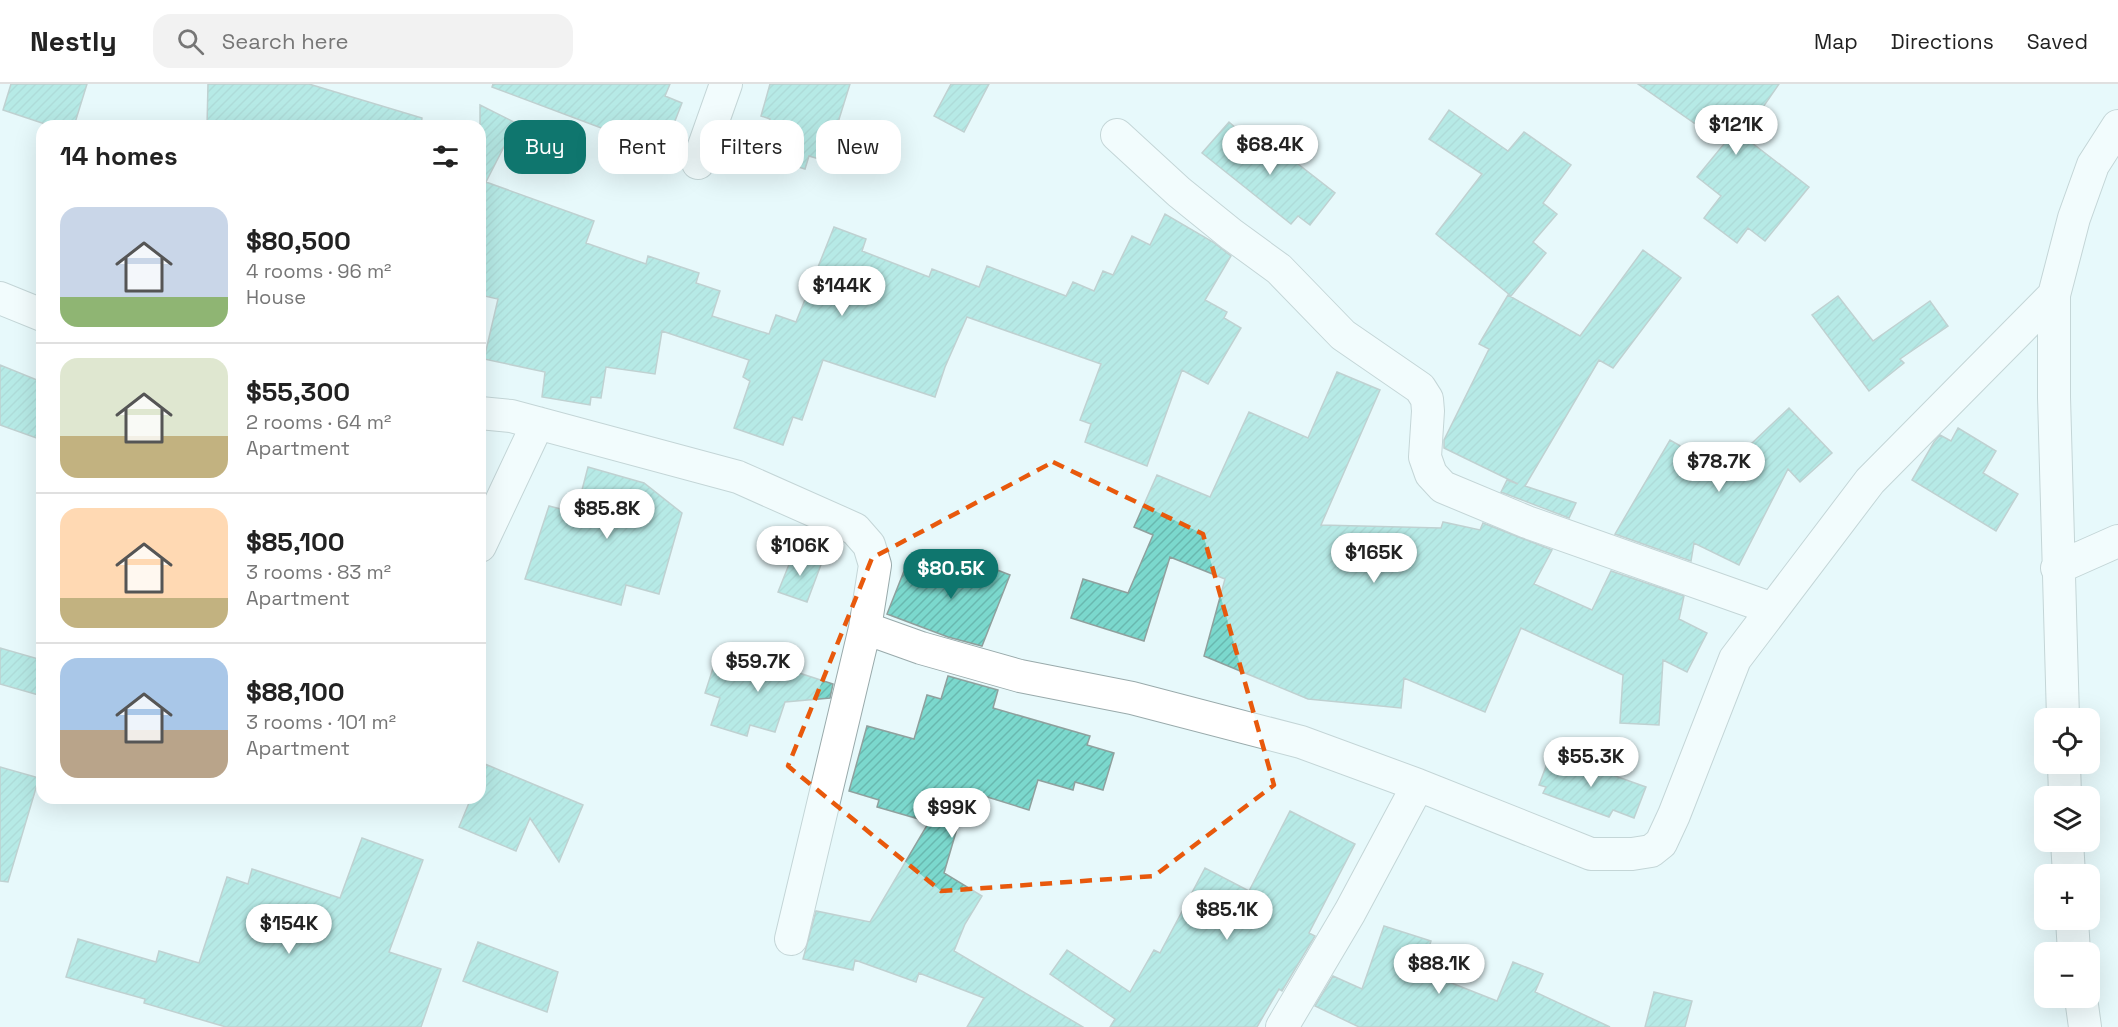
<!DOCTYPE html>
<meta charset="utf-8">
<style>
:root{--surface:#fff;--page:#f2f2f2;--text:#222;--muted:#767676;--line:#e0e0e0;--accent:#0f766e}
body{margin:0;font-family:"Space Grotesk",sans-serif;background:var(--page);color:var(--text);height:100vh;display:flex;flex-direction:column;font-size:22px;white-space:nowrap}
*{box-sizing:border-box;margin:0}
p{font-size:20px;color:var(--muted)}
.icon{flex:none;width:33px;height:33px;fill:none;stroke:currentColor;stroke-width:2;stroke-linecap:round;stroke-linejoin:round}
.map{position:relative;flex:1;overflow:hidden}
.panel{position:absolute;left:36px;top:36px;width:450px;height:684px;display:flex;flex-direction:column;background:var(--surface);border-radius:18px;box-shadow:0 6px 24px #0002}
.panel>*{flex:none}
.banner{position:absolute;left:504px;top:36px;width:570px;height:54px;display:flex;gap:12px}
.controls{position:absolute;left:2034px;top:624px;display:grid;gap:12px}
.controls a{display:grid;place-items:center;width:66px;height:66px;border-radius:12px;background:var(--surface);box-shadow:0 6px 24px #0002;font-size:30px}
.price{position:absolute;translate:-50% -51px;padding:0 14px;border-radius:21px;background:#fff;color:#222;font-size:20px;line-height:39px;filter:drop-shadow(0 2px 3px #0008)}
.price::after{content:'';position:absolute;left:50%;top:36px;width:18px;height:14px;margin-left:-9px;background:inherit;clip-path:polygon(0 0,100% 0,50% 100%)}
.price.current{background:var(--accent);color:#fff}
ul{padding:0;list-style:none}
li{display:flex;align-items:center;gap:18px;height:150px;padding:0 24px}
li+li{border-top:2px solid var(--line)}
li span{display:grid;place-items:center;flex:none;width:168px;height:120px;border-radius:18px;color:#555}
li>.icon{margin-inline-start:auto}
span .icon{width:72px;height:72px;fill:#fffc;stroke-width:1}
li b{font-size:26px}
h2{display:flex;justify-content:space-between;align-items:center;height:72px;padding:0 24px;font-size:26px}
.chip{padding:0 21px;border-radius:18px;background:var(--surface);box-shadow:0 6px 24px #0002;font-size:21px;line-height:54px}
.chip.current{background:var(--accent);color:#fff}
header{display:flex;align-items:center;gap:36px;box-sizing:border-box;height:84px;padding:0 30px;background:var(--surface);border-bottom:2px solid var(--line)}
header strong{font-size:28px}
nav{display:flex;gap:33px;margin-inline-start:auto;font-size:21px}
.search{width:420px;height:54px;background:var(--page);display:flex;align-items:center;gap:15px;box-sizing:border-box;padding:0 21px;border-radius:18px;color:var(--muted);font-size:22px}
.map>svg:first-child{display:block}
</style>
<header>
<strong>Nestly</strong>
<div class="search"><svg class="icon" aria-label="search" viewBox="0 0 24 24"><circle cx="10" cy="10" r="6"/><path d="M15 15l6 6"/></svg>Search here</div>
<nav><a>Map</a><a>Directions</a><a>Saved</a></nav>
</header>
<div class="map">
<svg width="2118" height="943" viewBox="0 0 2118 943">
<defs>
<pattern id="building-hatch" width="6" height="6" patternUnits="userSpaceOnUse" patternTransform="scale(1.5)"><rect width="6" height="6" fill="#7bd8cd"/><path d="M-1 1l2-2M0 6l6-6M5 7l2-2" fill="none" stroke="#69b8af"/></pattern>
</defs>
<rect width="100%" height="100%" fill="#e7f9fb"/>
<path fill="url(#building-hatch)" stroke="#8fa09d" stroke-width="1.5" d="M 11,0 L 87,0 L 74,42 L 51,42 L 3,26 Z
M 208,0 L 309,0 L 422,34 L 421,42 L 207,42 Z
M 493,0 L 670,0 L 665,12 L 682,19 L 666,60 L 653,55 L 646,75 L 607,60 L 612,48 L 492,3 Z
M 770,0 L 850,0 L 826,77 L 809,72 L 805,85 L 759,71 L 770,35 L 761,32 Z
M 951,0 L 989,0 L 964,48 L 934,32 Z
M 1638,0 L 1779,0 L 1743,52 L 1809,103 L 1765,157 L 1748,144 L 1737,159 L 1704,134 L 1721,112 L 1697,93 L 1724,60 Z
M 480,21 L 516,39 L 486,98 L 594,137 L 586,159 L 646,180 L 648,172 L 699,189 L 696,199 L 720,207 L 712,232 L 769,250 L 776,231 L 796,238 L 834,143 L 866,155 L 862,167 L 929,193 L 932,185 L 979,203 L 987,182 L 1066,212 L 1073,198 L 1094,207 L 1103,187 L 1113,191 L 1132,152 L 1150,161 L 1165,130 L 1213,158 L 1231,172 L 1205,216 L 1227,228 L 1224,234 L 1241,244 L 1208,300 L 1182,286 L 1147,382 L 1085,358 L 1091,340 L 1080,336 L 1101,280 L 967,233 L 945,283 L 935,313 L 823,276 L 802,336 L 793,333 L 783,361 L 734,344 L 750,297 L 743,293 L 749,276 L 662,247 L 655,290 L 606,283 L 601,314 L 591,313 L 590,321 L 542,313 L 545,288 L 484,275 L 498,215 L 480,211 Z
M 1449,26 L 1508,67 L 1524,48 L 1571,81 L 1543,119 L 1557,130 L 1533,158 L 1546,169 L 1511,212 L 1436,150 L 1482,90 L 1429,55 Z
M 1229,38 L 1262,67 L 1266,55 L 1335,109 L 1310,141 L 1298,132 L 1291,140 L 1202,69 Z
M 1643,166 L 1681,194 L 1613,284 L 1599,276 L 1525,402 L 1576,419 L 1569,434 L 1501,408 L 1507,396 L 1518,400 L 1444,364 L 1444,356 L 1489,265 L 1479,260 L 1508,211 L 1580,252 Z
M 1838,212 L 1873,257 L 1930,217 L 1948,242 L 1900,275 L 1904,279 L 1869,307 L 1812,231 Z
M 0,281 L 42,298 L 42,356 L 0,341 Z
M 1337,288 L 1380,306 L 1321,441 L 1441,444 L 1443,438 L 1480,446 L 1483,439 L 1552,466 L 1534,500 L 1592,526 L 1611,487 L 1684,512 L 1679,535 L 1707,549 L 1687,588 L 1663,576 L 1659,641 L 1620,639 L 1623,591 L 1521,544 L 1485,628 L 1404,594 L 1401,624 L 1308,615 L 1204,572 L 1225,495 L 1170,473 L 1144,557 L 1071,534 L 1083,495 L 1128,509 L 1153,451 L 1134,443 L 1157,391 L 1210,413 L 1249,328 L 1308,354 Z
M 1789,324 L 1832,369 L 1800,398 L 1788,385 L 1739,481 L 1694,459 L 1691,477 L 1615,450 L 1670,356 L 1726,388 L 1731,379 Z
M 1958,344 L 1996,367 L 1983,389 L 2018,410 L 1996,447 L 1912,396 L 1934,358 L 1940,351 L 1951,357 Z
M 588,383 L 644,399 L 682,429 L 659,510 L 626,501 L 621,521 L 525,495 L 549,422 L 576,429 Z
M 794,468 L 822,478 L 807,518 L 778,508 Z
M 964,473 L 1010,491 L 982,562 L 948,553 L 887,530 L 908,477 L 955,495 Z
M 0,564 L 42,576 L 42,612 L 0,600 Z
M 744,571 L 833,600 L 830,614 L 785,618 L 775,648 L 750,641 L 747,652 L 711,641 L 720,614 L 705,609 L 716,575 L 729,579 L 731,574 L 742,577 Z
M 948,592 L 998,606 L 993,624 L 1090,652 L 1087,661 L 1114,669 L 1103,706 L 1075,698 L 1073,706 L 1038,696 L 1029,726 L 968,707 L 944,789 L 982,812 L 965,840 L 954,867 L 1083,943 L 967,943 L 984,914 L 919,889 L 916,898 L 855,876 L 853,886 L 803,875 L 816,827 L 870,838 L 929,738 L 877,723 L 879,716 L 849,707 L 867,642 L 914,655 L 927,611 L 941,615 Z
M 1551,669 L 1646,703 L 1634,734 L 1613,726 L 1609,733 L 1543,709 L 1546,703 L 1539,701 Z
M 485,680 L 583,721 L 559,778 L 530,734 L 516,767 L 459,743 L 471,714 L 480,714 L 480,692 Z
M 0,683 L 39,694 L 8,798 L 0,797 Z
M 1290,727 L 1355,760 L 1309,849 L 1315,852 L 1282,907 L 1279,905 L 1257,943 L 1110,943 L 1115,935 L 1050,890 L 1067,866 L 1130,908 L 1154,866 L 1160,869 L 1205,784 L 1249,807 Z
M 362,754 L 423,776 L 389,868 L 441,885 L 421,943 L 226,943 L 144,919 L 145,915 L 66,893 L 78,855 L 156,878 L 159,867 L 199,879 L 227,793 L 248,800 L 252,785 L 340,814 Z
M 1384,842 L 1431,857 L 1421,887 L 1497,917 L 1513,878 L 1543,890 L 1535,908 L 1610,943 L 1359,943 L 1315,922 L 1333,892 L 1362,905 Z
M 478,858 L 558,888 L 547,928 L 463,897 Z
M 1654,908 L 1692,917 L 1685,943 L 1645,943 Z"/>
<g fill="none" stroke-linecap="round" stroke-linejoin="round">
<defs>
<path id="minor" d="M 1117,51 L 1179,108 L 1231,150 L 1279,185 L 1343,251 L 1420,304 L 1427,315 L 1428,327 L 1425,373 L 1431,390 L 1443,403 L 1527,438 L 1773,525
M 698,79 L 726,0
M 0,214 L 42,231
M 480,329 L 511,332 L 738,393 L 855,445 L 869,461 L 875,481 L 865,544 L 921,564 L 1020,592 L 1132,614 L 1301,658 L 1418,701 L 1591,770 L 1632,770 L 1651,767 L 1661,759 L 1674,731 L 1735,575 L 1870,397 L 2054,211
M 480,462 L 538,339
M 2057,484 L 2118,457
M 2063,634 L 2054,313 L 2054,211 L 2074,134 L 2093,81 L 2118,42
M 2064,680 L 2065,712
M 2067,758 L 2069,790
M 2072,836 L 2074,868
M 791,855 L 865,544
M 2081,914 L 2085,943
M 1282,943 L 1350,828 L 1418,701"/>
</defs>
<use href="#minor" stroke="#99aaab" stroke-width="34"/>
<use href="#minor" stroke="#fff" stroke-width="32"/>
</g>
<path d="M0 0H2118V943H0ZM 1053,378 L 1203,450 L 1274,701 L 1154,792 L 941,807 L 788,682 L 872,474 Z" fill="#e7f9fb" fill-opacity=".55" fill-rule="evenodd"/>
<path fill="none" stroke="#e8590c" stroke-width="4.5" stroke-dasharray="12 8" stroke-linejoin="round" d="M 1053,378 L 1203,450 L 1274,701 L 1154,792 L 941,807 L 788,682 L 872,474 Z"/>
</svg>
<div class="controls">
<a><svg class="icon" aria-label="locate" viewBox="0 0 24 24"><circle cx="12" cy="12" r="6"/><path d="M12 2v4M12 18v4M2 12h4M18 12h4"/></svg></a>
<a><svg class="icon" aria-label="layers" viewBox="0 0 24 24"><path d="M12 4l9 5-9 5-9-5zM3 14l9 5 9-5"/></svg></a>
<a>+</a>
<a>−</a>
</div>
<b class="price" style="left:1736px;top:72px">$121K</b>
<b class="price" style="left:1270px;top:92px">$68.4K</b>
<b class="price" style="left:842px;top:233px">$144K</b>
<b class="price" style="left:1719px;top:409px">$78.7K</b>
<b class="price" style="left:607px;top:456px">$85.8K</b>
<b class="price" style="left:800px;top:493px">$106K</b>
<b class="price" style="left:1374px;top:500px">$165K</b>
<b class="price current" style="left:951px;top:516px">$80.5K</b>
<b class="price" style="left:758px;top:609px">$59.7K</b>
<b class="price" style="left:1591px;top:704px">$55.3K</b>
<b class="price" style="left:952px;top:755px">$99K</b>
<b class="price" style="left:1227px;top:857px">$85.1K</b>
<b class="price" style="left:289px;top:871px">$154K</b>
<b class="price" style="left:1439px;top:911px">$88.1K</b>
<div class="banner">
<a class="chip current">Buy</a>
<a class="chip">Rent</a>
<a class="chip">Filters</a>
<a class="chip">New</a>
</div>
<section class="panel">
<h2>14 homes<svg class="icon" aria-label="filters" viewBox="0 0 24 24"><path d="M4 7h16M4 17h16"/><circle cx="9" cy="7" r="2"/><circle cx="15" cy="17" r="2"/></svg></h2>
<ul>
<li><span style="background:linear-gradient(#c9d6e8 75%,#8fb573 0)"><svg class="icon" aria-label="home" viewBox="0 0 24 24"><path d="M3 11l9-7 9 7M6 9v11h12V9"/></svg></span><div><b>$80,500</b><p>4 rooms · 96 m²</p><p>House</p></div></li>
<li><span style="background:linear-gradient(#dfe7d0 65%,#c2b280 0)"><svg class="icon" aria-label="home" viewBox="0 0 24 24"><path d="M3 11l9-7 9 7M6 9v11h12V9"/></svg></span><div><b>$55,300</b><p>2 rooms · 64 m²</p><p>Apartment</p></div></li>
<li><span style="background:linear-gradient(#ffd9b3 75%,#c2b280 0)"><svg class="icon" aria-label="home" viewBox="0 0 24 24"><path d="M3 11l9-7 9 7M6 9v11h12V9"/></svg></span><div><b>$85,100</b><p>3 rooms · 83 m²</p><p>Apartment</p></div></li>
<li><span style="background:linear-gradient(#a9c7e8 60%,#b9a48a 0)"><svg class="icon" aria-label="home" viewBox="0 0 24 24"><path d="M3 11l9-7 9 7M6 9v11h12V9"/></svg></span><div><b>$88,100</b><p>3 rooms · 101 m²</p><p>Apartment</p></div></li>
</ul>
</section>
</div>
